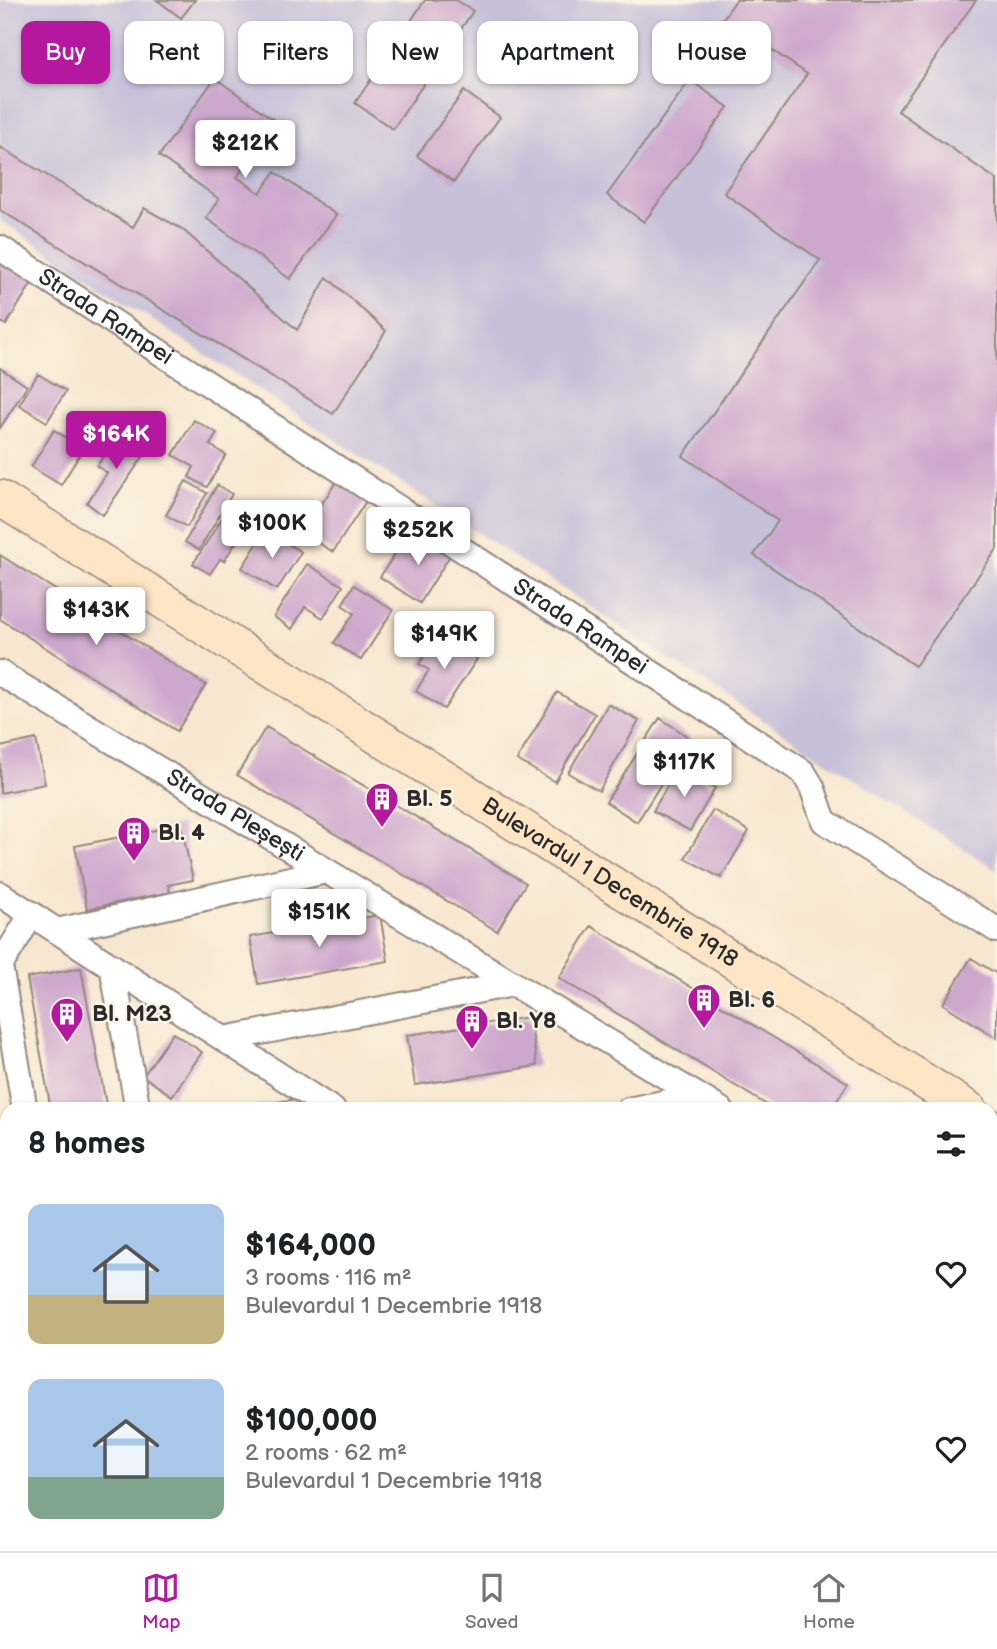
<!DOCTYPE html>
<meta charset="utf-8">
<style>
:root{--surface:#fff;--page:#f6f6f6;--text:#202124;--muted:#757577;--line:#e0e0e0;--accent:#b5179e}
body{margin:0;font-family:"Balsamiq Sans",sans-serif;background:var(--page);color:var(--text);height:100vh;display:flex;flex-direction:column;font-size:26px;white-space:nowrap}
*{box-sizing:border-box;margin:0}
p{font-size:23px;color:var(--muted)}
.icon{flex:none;width:38px;height:38px;fill:none;stroke:currentColor;stroke-width:2;stroke-linecap:round;stroke-linejoin:round}
.map{position:relative;flex:1;overflow:hidden}
.drawer{position:absolute;left:0px;top:1102px;width:998px;height:450px;display:flex;flex-direction:column;background:var(--surface);border-radius:21px 21px 0 0;box-shadow:0 2px 5px #0004}
.drawer>*{flex:none}
.top-card{position:absolute;left:21px;top:21px;width:956px;height:63px;display:flex;gap:14px}
.price{position:absolute;translate:-50% -60px;padding:0 16px;border-radius:7px;background:#fff;color:#222;font-size:23px;line-height:46px;filter:drop-shadow(0 2px 4px #0008)}
.price::after{content:'';position:absolute;left:50%;top:42px;width:21px;height:16px;margin-left:-10px;background:inherit;clip-path:polygon(0 0,100% 0,50% 100%)}
.price.current{background:var(--accent);color:#fff}
ul{padding:0;list-style:none}
li{display:flex;align-items:center;gap:21px;height:175px;padding:0 28px}
li span{display:grid;place-items:center;flex:none;width:196px;height:140px;border-radius:14px;color:#555}
li>.icon{margin-inline-start:auto}
span .icon{width:84px;height:84px;fill:#fffc;stroke-width:1}
li b{font-size:30px}
h2{display:flex;justify-content:space-between;align-items:center;height:84px;padding:0 28px;font-size:30px}
.chip{padding:0 24px;border-radius:14px;background:var(--surface);box-shadow:0 2px 5px #0004;font-size:24px;line-height:63px}
.chip.current{background:var(--accent);color:#fff}
.dock{display:flex;justify-content:space-around;align-items:center;height:98px;border-top:2px solid var(--line);background:var(--surface);font-size:19px;color:var(--muted)}
.dock a{display:grid;justify-items:center;gap:4px}
.dock .current{color:var(--accent)}
.map>svg:first-child{display:block}
</style>
<div class="map">
<svg width="997" height="1551" viewBox="0 0 997 1551">
<rect width="100%" height="100%" fill="#fcf5e5"/>
<filter id="ink" filterUnits="userSpaceOnUse"><feTurbulence type="fractalNoise" baseFrequency=".0143" numOctaves="2"/><feDisplacementMap in="SourceGraphic" scale="14" xChannelSelector="R" yChannelSelector="G"/><feConvolveMatrix kernelMatrix="1 2 1 2 8 2 1 2 1" color-interpolation-filters="sRGB"/></filter>
<filter id="wash" filterUnits="userSpaceOnUse"><feTurbulence type="fractalNoise" baseFrequency=".00686" numOctaves="4" result="noise"/><feDisplacementMap in="SourceGraphic" scale="28" xChannelSelector="R" yChannelSelector="G"/><feGaussianBlur stdDeviation="1.57" result="paint"/><feColorMatrix in="noise" values="0 0 0 0 0 0 0 0 0 0 0 0 0 0 0 0 0 1.4 0 .05"/><feComposite in="paint" operator="in"/></filter>
<g filter="url(#wash)">
<rect width="100%" height="100%" fill="#f8e7d0"/>
<path fill="#c6c0d9" d="M 0,0 L 997,0 L 997,870 L 833,766 L 0,220 Z"/>
<g id="blocks">
<path fill="#cda8cd" d="M 157,0 L 195,0 L 181,18 Z
M 425,0 L 456,0 L 473,11 L 393,129 L 355,103 Z
M 736,0 L 976,0 L 898,111 L 997,180 L 997,549 L 915,666 L 754,555 L 778,521 L 683,456 L 820,260 L 724,193 L 807,74 L 759,41 L 744,63 L 709,39 Z
M 215,78 L 277,122 L 237,177 L 260,193 L 275,172 L 336,215 L 290,279 L 206,218 L 219,199 L 159,156 Z
M 690,80 L 728,107 L 644,222 L 607,195 Z
M 464,91 L 500,117 L 454,182 L 417,156 Z
M 0,147 L 133,227 L 144,208 L 182,229 L 297,330 L 327,277 L 386,331 L 333,414 L 0,210 Z
M 0,257 L 35,278 L 6,325 L 0,321 Z
M 0,368 L 27,386 L 0,428 Z
M 38,374 L 66,391 L 47,422 L 19,405 Z
M 194,420 L 217,433 L 210,445 L 226,455 L 207,487 L 189,477 L 194,467 L 173,455 Z
M 54,430 L 83,449 L 61,485 L 31,467 Z
M 120,433 L 147,451 L 103,515 L 87,503 L 107,473 L 97,466 Z
M 186,481 L 207,493 L 187,527 L 166,515 Z
M 336,482 L 366,501 L 333,552 L 303,533 Z
M 217,485 L 232,494 L 199,550 L 185,542 Z
M 231,504 L 252,517 L 224,561 L 220,559 L 210,574 L 193,564 Z
M 266,530 L 301,552 L 277,590 L 242,568 Z
M 433,532 L 456,546 L 420,603 L 380,577 L 401,544 L 419,555 Z
M 0,555 L 206,685 L 177,731 L 0,619 Z
M 307,564 L 343,586 L 323,618 L 305,607 L 292,629 L 274,617 Z
M 354,585 L 393,610 L 361,660 L 334,643 L 354,613 L 342,605 Z
M 438,634 L 477,659 L 444,709 L 416,691 L 429,670 L 419,664 Z
M 557,692 L 595,714 L 555,782 L 517,760 Z
M 608,704 L 639,721 L 599,791 L 568,773 Z
M 660,718 L 690,738 L 637,822 L 606,802 Z
M 266,727 L 526,883 L 497,931 L 237,775 Z
M 36,739 L 45,784 L 0,793 L 0,747 Z
M 678,767 L 715,788 L 690,831 L 653,811 Z
M 713,810 L 749,831 L 721,878 L 685,858 Z
M 181,825 L 193,880 L 168,885 L 170,892 L 87,909 L 75,846 Z
M 380,915 L 388,961 L 258,984 L 250,937 Z
M 591,926 L 848,1083 L 831,1110 L 775,1110 L 559,978 Z
M 971,958 L 997,974 L 997,1038 L 943,1004 Z
M 81,968 L 107,1110 L 51,1110 L 27,978 Z
M 530,1017 L 537,1066 L 415,1085 L 407,1035 Z
M 173,1033 L 202,1052 L 172,1096 L 143,1076 Z
M 301,1098 L 303,1110 L 243,1110 L 243,1108 Z
M 990,1176 L 997,1180 L 997,1245 L 990,1241 Z
M 0,1299 L 7,1303 L 6,1359 L 0,1355 Z
M 997,1414 L 997,1457 L 990,1458 L 990,1415 Z
M 7,1461 L 7,1510 L 0,1505 L 0,1471 Z
M 130,1545 L 169,1545 L 169,1547 L 131,1551 Z
M 600,1545 L 645,1545 L 646,1551 L 601,1551 Z"/>
</g>
</g>
<g filter="url(#ink)">
<use href="#blocks" fill-opacity="0" stroke="#92897e" stroke-width="2"/>
<g fill="none" stroke-linecap="round" stroke-linejoin="round">
<defs>
<g id="street">
<path id="s1" d="M 0,248 L 803,772 L 812,787 L 824,821 L 997,930"/>
<path id="s2" d="M 0,673 L 721,1110"/>
<path d="M 0,894 L 333,1110"/>
<path d="M 57,931 L 326,871"/>
<path d="M 112,966 L 138,1110"/>
<path d="M 224,1039 L 513,984"/>
<path d="M 25,1110 L 0,966 L 32,914"/>
<path d="M 628,1110 L 698,1096"/>
<path d="M 0,1169 L 7,1173"/>
<path d="M 990,1337 L 997,1346"/>
<path d="M 0,1393 L 7,1397"/>
<path d="M 990,1540 L 997,1544"/>
<path d="M 533,1545 L 534,1551"/>
<path d="M 218,1551 L 218,1545"/>
</g>
<g id="secondary">
<path id="s3" d="M 0,498 L 970,1110"/>
<path d="M 990,1127 L 997,1134"/>
</g>
</defs>
<use href="#street" stroke="#92897e" stroke-width="28"/>
<use href="#secondary" stroke="#92897e" stroke-width="38"/>
<use href="#street" stroke="#fff" stroke-width="24"/>
<use href="#secondary" stroke="#fee5c5" stroke-width="35"/>
</g>
</g>
<defs>
<symbol id="building-pin" viewBox="-11 -11 22 30"><path d="M0 17L-7.5 6A9.5 9.5 0 1 1 7.5 6Z" fill="#b5179e" stroke="#fcf5e5"/><path d="M-4-6H4V6H1V3H-1V6H-4ZM-2.5-4.3h1.7v1.8h-1.7ZM.8-4.3h1.7v1.8H.8ZM-2.5-1h1.7V.8h-1.7ZM.8-1h1.7V.8H.8Z" fill="#fff"/></symbol>
</defs>
<g fill-rule="evenodd">
<use href="#building-pin" x="363" y="780" width="38" height="52"/>
<use href="#building-pin" x="115" y="814" width="38" height="52"/>
<use href="#building-pin" x="685" y="981" width="38" height="52"/>
<use href="#building-pin" x="48" y="995" width="38" height="52"/>
<use href="#building-pin" x="453" y="1002" width="38" height="52"/>
</g>
<g text-anchor="middle" dominant-baseline="central" stroke-width="5" stroke-linejoin="round" paint-order="stroke">
<g font-size="23" fill="#2b2b2b" stroke="#fcf5e5">
<text stroke="none"><textPath href="#s1" startOffset="126">Strada Rampei</textPath></text>
<text stroke="none"><textPath href="#s1" startOffset="693">Strada Rampei</textPath></text>
<text stroke="none"><textPath href="#s2" startOffset="275">Strada Pleșești</textPath></text>
<text stroke="none"><textPath href="#s3" startOffset="721">Bulevardul 1 Decembrie 1918</textPath></text>
</g>
<g font-size="23" font-weight="bold" fill="#2b2b2b" stroke="#fcf5e5" text-anchor="start">
<text x="406" y="799">Bl. 5</text>
<text x="158" y="833">Bl. 4</text>
<text x="728" y="1000">Bl. 6</text>
<text x="92" y="1014">Bl. M23</text>
<text x="496" y="1021">Bl. Y8</text>
</g>
</g>
</svg>
<b class="price" style="left:245px;top:180px">$212K</b>
<b class="price current" style="left:116px;top:471px">$164K</b>
<b class="price" style="left:272px;top:560px">$100K</b>
<b class="price" style="left:418px;top:567px">$252K</b>
<b class="price" style="left:96px;top:647px">$143K</b>
<b class="price" style="left:444px;top:671px">$149K</b>
<b class="price" style="left:684px;top:799px">$117K</b>
<b class="price" style="left:319px;top:949px">$151K</b>
<div class="top-card">
<a class="chip current">Buy</a>
<a class="chip">Rent</a>
<a class="chip">Filters</a>
<a class="chip">New</a>
<a class="chip">Apartment</a>
<a class="chip">House</a>
</div>
<section class="drawer">
<h2>8 homes<svg class="icon" aria-label="filters" viewBox="0 0 24 24"><path d="M4 7h16M4 17h16"/><circle cx="9" cy="7" r="2"/><circle cx="15" cy="17" r="2"/></svg></h2>
<ul>
<li><span style="background:linear-gradient(#a9c7e8 65%,#c2b280 0)"><svg class="icon" aria-label="home" viewBox="0 0 24 24"><path d="M3 11l9-7 9 7M6 9v11h12V9"/></svg></span><div><b>$164,000</b><p>3 rooms · 116 m²</p><p>Bulevardul 1 Decembrie 1918</p></div><svg class="icon" aria-label="heart" viewBox="0 0 24 24"><path d="M12 20l-8-8c-3-5 5-10 8-4 3-6 11-1 8 4z"/></svg></li>
<li><span style="background:linear-gradient(#a9c7e8 70%,#7fa58c 0)"><svg class="icon" aria-label="home" viewBox="0 0 24 24"><path d="M3 11l9-7 9 7M6 9v11h12V9"/></svg></span><div><b>$100,000</b><p>2 rooms · 62 m²</p><p>Bulevardul 1 Decembrie 1918</p></div><svg class="icon" aria-label="heart" viewBox="0 0 24 24"><path d="M12 20l-8-8c-3-5 5-10 8-4 3-6 11-1 8 4z"/></svg></li>
</ul>
</section>
</div>
<nav class="dock">
<a class="current"><svg class="icon" aria-label="map" viewBox="0 0 24 24"><path d="M3 6l6-2 6 2 6-2v14l-6 2-6-2-6 2zM9 4v14M15 6v14"/></svg>Map</a>
<a><svg class="icon" aria-label="saved" viewBox="0 0 24 24"><path d="M7 4h10v16l-5-4-5 4z"/></svg>Saved</a>
<a><svg class="icon" aria-label="home" viewBox="0 0 24 24"><path d="M3 11l9-7 9 7M6 9v11h12V9"/></svg>Home</a>
</nav>
